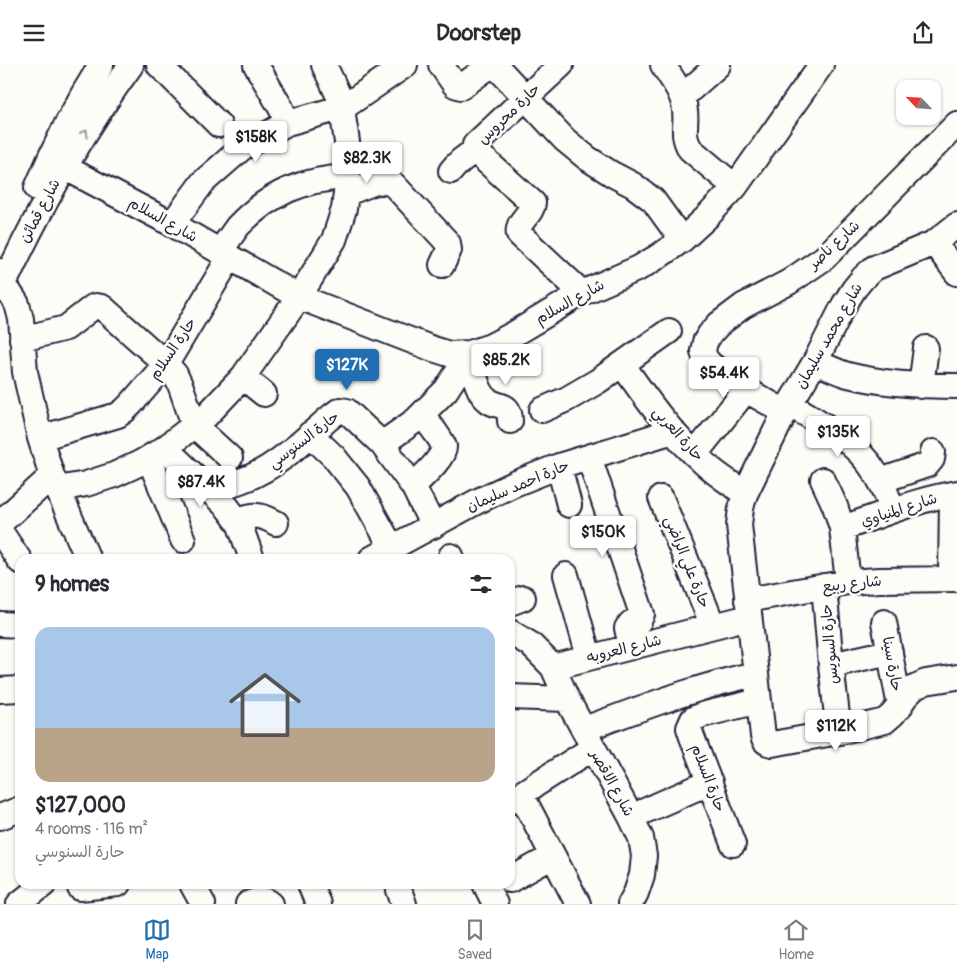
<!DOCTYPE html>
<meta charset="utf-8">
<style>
:root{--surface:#fff;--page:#f7f7f7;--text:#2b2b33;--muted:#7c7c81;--line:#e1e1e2;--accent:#1f6fb2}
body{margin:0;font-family:Pangolin,"Playpen Sans Arabic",sans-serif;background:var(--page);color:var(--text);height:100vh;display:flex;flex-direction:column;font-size:19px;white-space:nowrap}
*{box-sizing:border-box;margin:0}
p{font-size:16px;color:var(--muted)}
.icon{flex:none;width:28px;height:28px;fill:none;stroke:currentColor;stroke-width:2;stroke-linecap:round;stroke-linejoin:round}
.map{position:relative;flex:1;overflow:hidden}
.panel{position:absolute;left:15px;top:489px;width:500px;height:335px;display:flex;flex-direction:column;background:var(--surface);border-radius:15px;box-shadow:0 1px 4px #0004}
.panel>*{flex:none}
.needle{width:32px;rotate:295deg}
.controls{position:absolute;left:896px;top:15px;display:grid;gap:10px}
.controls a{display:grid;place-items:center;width:45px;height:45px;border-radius:10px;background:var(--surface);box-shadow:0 1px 4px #0004;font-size:25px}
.price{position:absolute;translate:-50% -42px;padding:0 11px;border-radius:5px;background:#fff;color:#222;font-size:16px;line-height:32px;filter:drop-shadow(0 1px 2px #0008)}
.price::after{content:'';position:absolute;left:50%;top:30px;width:15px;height:11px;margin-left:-8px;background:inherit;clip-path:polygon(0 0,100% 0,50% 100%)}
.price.on{background:var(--accent);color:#fff}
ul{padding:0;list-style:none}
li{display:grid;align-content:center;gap:10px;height:265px;padding:0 20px}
li span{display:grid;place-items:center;height:155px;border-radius:15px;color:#555}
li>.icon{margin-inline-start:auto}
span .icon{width:90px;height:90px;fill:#fffc;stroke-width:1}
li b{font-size:21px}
h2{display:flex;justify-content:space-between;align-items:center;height:60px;padding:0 20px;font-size:21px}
header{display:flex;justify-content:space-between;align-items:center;height:65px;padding:0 20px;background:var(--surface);font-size:22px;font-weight:700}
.menu{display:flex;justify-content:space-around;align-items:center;height:70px;border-top:1px solid var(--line);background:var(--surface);font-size:14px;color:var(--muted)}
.menu a{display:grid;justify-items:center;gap:2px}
.menu .on{color:var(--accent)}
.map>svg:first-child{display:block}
</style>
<header><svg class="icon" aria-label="menu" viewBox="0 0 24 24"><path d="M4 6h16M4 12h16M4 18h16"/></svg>Doorstep<svg class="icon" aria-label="share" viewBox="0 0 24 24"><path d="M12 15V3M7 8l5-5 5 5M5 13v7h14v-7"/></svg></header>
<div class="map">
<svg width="957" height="839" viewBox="0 0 957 839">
<rect width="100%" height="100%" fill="#fdfcf7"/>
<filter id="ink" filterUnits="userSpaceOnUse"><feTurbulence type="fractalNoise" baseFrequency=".02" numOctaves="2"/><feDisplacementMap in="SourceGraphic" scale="10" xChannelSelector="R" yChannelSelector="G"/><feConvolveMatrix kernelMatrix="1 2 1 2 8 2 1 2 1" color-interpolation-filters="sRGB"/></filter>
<g filter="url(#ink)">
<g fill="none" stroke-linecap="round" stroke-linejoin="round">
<defs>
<path id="minor" d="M 159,0 L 219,60
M 256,0 L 281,43 L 287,58
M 441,0 L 455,20 L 461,22 L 491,0
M 495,0 L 565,75 L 587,93 L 612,109 L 633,120 L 653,135 L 682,175
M 561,0 L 479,76 L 475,80 L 475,86 L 533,138 C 532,150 516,156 519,169 L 582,228
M 663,0 C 672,14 684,29 685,46 C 687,62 681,68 690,84 L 735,122
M 682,32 L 718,0
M 64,102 L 172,159 L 299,232 L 433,284 L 449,289 L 470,288 L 491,281 L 512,270 L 582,228 L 639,203 L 659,191 L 682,175 L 707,152 L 735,122 L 821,0
M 451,106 C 458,97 464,92 475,86
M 37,123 C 55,80 76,39 101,0
M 347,128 L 373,118 L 385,116 L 394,120 L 448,178 L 449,185 L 442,200
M 172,159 L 203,117 L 242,83 L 287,58 L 344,42 L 324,0
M 957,160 L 934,178 L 874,203 L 863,213 L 854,224 L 844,240 L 815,297 L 785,347 L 745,429 L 741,443 L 739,460 L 763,671 C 764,676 766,678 772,679 L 839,667 L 885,656 L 893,649 L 906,631 L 915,622 L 926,617 L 957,612
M 934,178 L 957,208
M 220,187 C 226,178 232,169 238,161 C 270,128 303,114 348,112
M 0,206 L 4,219 L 17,239 L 21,254 L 25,307 L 40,373 L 52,411 L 88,494
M 0,224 L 4,219 C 40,142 81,69 131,0
M 22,274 L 66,263 L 93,242 L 96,241 L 102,242 L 166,299 L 175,309 L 181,322 L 194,360 L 230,393
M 470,288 C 474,303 475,326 489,336 C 499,343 510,337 510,356
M 815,297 C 826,301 837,307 848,310 C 884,319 920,321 957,321
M 622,299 C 647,335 672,370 705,399 C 717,410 732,419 745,429
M 243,312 L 264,329
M 921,321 L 926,283
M 789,339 C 829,363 863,379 884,423 C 887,430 890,438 892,445
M 542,345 L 567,334 L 598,316 L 669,266
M 785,347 L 746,325 L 711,300 L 705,293 L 703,286 L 705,277 L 710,269 L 719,259 L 743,241 L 789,217 L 824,193 L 957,59
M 310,369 L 334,392 L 358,422 L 392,483
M 40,373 L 118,350 L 125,345 L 131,339 L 166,299 L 230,192
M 382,379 L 416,355 L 446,325 L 470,288
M 165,383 L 227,442 L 239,458 L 252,494
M 695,389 L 746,325
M 589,392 L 642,549 L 639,556 L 631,558 L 627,563 L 631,582
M 149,393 L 183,475
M 559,401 L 569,440
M 823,415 L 835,441 L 842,463 L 848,517
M 880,416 L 927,400 L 932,394 L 933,387
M 413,421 C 420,414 445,392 444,382 C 442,374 427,357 422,349
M 58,424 L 86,419 L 114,410 L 140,398 L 165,383 L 207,350 L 243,312 L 299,232 L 334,175 L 344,144 L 348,112 L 347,77 L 343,51 L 344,42 L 405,0
M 210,425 C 229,420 247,415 264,405 C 289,391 311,368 333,350 L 340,345 L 347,346 L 382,379 L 413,421 L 433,461
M 661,433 L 713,561
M 237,455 C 255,449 260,449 276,458
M 0,458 L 52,411
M 842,463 C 880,451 917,434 957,428
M 0,466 L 20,496
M 451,491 L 452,494
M 371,494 L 478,436 L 514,419 L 559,401 L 673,366
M 566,510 L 589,592
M 951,513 L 952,429
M 824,521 L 831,600 L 839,667
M 747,535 L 848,517 L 879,515 L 957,514
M 510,538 L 523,533
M 884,557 L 900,642
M 0,559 L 20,560
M 510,567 L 530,579 L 553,602 L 749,552
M 831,600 L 890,587
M 553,602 L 567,634 L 631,752 L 641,773 L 644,791 L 642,810 L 636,828 L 630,839
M 0,625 L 20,624
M 510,632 L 567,634
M 584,664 C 640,644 697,621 756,609
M 521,729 L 578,839
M 510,736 L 593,683
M 0,752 L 20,744
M 631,752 L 710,717
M 733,779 L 692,672 L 689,663 L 693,654 L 702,650 L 759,636
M 510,815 L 553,791
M 192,819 L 203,839
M 310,819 L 318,839
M 398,819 L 399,825 L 404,839
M 485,819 L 495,839
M 80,823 L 118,819
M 19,839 L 44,819
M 248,839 C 257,835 263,832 271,839"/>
</defs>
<use href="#minor" stroke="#22223b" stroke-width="28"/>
<use href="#minor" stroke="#fdfcf7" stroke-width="24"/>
</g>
<defs><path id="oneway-chevron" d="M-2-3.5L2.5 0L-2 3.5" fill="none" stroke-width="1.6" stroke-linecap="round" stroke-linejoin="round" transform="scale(1.25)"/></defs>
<use stroke="#9a9aa2" href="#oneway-chevron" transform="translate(85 68) rotate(-58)"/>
</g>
<g text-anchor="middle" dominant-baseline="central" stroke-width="5" stroke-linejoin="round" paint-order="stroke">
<g font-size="15" fill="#22223b" stroke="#fdfcf7">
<text transform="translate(509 49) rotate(-44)">حارة محروس</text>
<text transform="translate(40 146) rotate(-62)">شارع قمائن</text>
<text transform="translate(163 155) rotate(29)">شارع السلام</text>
<text transform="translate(834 180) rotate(-43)">شارع ناصر</text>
<text transform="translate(570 237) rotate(-29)">شارع السلام</text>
<text transform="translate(829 271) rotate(-60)">شارع محمد سليمان</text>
<text transform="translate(173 284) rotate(-56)">حارة السلام</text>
<text transform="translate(678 369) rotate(48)">حارة العربي</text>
<text transform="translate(304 375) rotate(-37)">حارة السنوسي</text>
<text transform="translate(518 421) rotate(-23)">حارة احمد سليمان</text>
<text transform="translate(899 445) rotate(-18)">شارع المنياوي</text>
<text transform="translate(687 497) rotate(68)">حارة علي الراضي</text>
<text transform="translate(852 519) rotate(-6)">شارع ربيع</text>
<text transform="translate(830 579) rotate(-95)">حارة السويس</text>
<text transform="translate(624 584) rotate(-14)">شارع العروبه</text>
<text transform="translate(892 599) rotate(80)">حارة سينا</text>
<text transform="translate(708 713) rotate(69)">حارة السلام</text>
<text transform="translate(612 718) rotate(61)">شارع الاقصر</text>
</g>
</g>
</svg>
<div class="controls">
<a><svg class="needle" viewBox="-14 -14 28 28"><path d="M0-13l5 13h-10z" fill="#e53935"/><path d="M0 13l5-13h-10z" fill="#7c7c81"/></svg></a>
</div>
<b class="price" style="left:256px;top:98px">$158K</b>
<b class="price" style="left:367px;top:119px">$82.3K</b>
<b class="price" style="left:506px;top:321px">$85.2K</b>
<b class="price on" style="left:347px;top:326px">$127K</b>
<b class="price" style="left:724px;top:334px">$54.4K</b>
<b class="price" style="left:838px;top:393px">$135K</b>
<b class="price" style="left:201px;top:443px">$87.4K</b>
<b class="price" style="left:603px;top:493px">$150K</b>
<b class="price" style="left:836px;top:687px">$112K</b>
<section class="panel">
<h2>9 homes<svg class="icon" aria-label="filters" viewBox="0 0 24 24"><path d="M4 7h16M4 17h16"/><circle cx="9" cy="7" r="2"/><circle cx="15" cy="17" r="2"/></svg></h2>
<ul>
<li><span style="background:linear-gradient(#a9c7e8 65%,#b9a48a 0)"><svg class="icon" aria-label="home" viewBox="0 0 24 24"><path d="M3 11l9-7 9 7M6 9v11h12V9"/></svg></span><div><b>$127,000</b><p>4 rooms · 116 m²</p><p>حارة السنوسي</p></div></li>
</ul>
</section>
</div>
<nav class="menu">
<a class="on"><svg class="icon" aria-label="map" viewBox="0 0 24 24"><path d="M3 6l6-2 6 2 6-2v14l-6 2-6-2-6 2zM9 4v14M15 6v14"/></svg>Map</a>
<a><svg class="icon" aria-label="saved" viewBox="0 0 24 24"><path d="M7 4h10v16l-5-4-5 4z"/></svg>Saved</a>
<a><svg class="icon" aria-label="home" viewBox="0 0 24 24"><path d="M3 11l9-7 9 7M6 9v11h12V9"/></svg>Home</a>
</nav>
